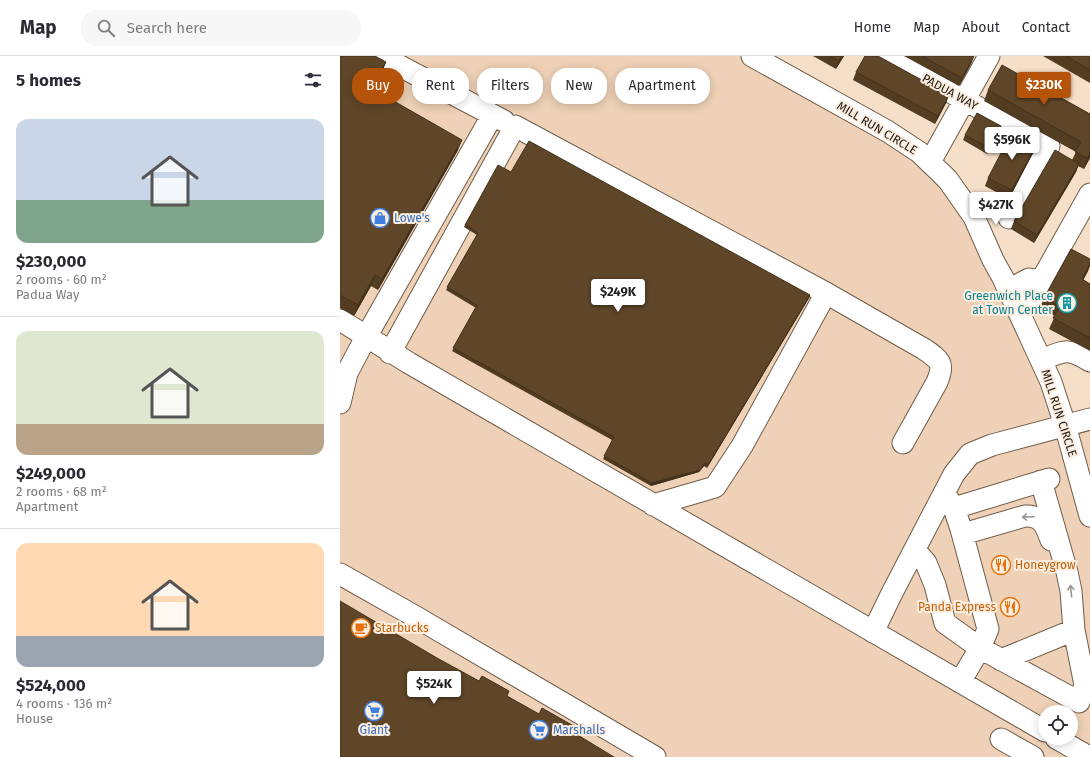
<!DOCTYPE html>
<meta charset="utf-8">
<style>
:root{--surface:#fff;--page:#f7f7f7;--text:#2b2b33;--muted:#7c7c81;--line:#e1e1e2;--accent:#b45309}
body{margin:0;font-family:"Fira Sans",sans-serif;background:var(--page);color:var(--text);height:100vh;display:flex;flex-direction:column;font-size:15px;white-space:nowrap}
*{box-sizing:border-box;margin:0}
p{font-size:13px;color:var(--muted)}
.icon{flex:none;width:22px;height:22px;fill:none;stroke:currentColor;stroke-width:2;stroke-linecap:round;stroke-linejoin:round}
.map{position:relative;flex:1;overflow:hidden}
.details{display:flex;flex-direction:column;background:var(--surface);width:340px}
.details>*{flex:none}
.hud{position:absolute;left:12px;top:12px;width:380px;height:36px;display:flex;gap:8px}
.controls{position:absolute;left:698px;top:649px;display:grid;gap:8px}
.controls a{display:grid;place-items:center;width:40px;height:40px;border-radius:50%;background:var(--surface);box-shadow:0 2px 10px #0003;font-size:20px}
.price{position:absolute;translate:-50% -34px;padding:0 9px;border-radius:4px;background:#fff;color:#222;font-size:13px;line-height:26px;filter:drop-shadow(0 1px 2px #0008)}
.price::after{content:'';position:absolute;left:50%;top:24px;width:12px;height:9px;margin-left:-6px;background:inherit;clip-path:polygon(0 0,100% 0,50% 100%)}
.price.active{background:var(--accent);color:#fff}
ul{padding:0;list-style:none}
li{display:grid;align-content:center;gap:8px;height:212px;padding:0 16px}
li+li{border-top:1px solid var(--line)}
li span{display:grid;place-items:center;height:124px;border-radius:12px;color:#555}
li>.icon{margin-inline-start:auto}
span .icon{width:72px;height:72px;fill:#fffc;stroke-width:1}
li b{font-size:17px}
h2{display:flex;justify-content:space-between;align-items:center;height:48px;padding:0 16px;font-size:17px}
.chip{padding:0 14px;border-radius:16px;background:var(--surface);box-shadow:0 2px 10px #0003;font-size:14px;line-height:36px}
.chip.active{background:var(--accent);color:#fff}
header{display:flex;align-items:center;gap:24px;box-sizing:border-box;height:56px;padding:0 20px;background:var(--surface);border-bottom:1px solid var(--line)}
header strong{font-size:19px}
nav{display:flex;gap:22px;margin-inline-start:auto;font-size:14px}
.search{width:280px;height:36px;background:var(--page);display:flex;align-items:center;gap:10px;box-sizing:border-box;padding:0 14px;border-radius:16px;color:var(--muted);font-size:15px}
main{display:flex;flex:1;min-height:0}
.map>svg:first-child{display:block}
</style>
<header>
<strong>Map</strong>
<div class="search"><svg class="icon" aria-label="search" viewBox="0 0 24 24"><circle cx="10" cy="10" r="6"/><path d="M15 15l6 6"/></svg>Search here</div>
<nav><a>Home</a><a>Map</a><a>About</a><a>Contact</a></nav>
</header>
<main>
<section class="details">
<h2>5 homes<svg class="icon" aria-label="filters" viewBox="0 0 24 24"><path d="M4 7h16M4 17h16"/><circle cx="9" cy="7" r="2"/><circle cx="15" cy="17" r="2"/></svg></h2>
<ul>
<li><span style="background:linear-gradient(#c9d6e8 65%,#7fa58c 0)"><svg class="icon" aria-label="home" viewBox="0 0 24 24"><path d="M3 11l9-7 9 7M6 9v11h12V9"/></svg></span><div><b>$230,000</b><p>2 rooms · 60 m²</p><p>Padua Way</p></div></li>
<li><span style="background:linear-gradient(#dfe7d0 75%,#b9a48a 0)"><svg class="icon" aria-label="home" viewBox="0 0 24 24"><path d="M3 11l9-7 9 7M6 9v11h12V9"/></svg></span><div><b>$249,000</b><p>2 rooms · 68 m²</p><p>Apartment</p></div></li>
<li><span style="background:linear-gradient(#ffd9b3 75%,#9aa5b1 0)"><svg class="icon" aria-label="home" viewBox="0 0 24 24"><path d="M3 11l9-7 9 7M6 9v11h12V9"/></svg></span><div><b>$524,000</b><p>4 rooms · 136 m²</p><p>House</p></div></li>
</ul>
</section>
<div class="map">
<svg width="750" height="701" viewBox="0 0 750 701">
<rect width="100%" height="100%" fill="#f6dfc9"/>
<path fill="#eed1b6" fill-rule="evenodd" d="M 0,0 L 434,0 L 552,65 L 580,84 L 613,115 L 628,132 L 643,157 L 704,286 L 720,321 L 730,350 L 735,356 L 750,356 L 750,701 L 0,701 ZM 705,656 L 731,656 L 731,682 L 705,682 Z"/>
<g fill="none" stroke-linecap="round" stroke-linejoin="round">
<defs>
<path id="minor" d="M 41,0 L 164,65
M 412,0 L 547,75 L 579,96 L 601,117 L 608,124 L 634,161 L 653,204 L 663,222 L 711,326 L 725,369 L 750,460
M 544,0 L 709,90 L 669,162
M 590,106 L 649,0
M 701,225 L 750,138
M 668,234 L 689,223 L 701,225 L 697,238 L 676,251
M 486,237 L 584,293 C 600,304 605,307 597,326 L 563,387
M 0,264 L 69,307 L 705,675
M 50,297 L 175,70 L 486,237 L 402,390 L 375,431 L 313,449
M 701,304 C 725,295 726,291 750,305
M 0,347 L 7,317 L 26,281 L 152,60
M 701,425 L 727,516 L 731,535 L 734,574
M 604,437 L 614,452 L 621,473 L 648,573 L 640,592 L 620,626
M 614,452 L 709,423
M 623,478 L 685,460 C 702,459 706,470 711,484
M 575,494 L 586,507 L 595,529 L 605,567 L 640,592 L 739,646 L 745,629 L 734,574 L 661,604
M 0,518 L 76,561 L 315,701
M 533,576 L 552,537 L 614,418 L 630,398 L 652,389 L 750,363
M 716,682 L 749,701
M 661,683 L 693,701"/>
</defs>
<use href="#minor" stroke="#705c49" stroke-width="23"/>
<use href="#minor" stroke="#fff" stroke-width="21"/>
</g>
<path fill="#523c22" d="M 0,0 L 42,17 L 33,33 L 118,94 L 38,234 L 31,230 L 14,260 L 0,252 Z
M 473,0 L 504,0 L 496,13 Z
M 564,0 L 634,0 L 631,8 L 619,30 Z
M 703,0 L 750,0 L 750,27 Z
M 516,16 L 609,39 L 606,47 L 595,68 L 513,24 Z
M 648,34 L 750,58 L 750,102 L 744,113 L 738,110 L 736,116 L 694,187 L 671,173 L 674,165 L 732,104 L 736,96 L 644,45 Z
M 659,76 L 647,98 L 623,84 L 625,79 Z
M 693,97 L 669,143 L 645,130 L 648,122 Z
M 171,116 L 470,239 L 469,242 L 367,412 L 364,410 L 359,416 L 311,430 L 263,403 L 272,384 L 112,295 L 136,252 L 106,234 L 137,179 L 124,171 L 125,169 Z
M 750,203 L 750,210 L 748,215 L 743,224 L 750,228 L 750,295 L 709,273 L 715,260 L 700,252 L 704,242 Z"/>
<path fill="#42311c" d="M 502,0 L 504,0 L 496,13 L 499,5 Z
M 634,0 L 631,8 L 619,30 L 622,22 Z
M 46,6 L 42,17 L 28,43 L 31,32 Z
M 609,39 L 606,47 L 595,68 L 598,60 Z
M 661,70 L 659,76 L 647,98 L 649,92 Z
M 122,84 L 118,94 L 38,234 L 42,223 Z
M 696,89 L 693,97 L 669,143 L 672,134 Z
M 750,98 L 750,102 L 744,113 L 747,102 Z
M 739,108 L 736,116 L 694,187 L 697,179 Z
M 750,208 L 748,215 L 738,234 L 742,223 Z
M 35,219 L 31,230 L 14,260 L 18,249 Z
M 470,239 L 469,242 L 367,412 L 368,409 Z
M 365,407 L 364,410 L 359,416 L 311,430 L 312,427 Z"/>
<path fill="#5f4628" stroke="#42311c" d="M 0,0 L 35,0 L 46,6 L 31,32 L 122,84 L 42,223 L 35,219 L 18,249 L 0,239 Z
M 490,0 L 502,0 L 499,5 Z
M 525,0 L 538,0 L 609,39 L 598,60 L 516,16 Z
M 582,0 L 634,0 L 622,22 Z
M 726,0 L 750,0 L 750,14 Z
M 662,9 L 750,58 L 750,98 L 747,102 L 735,96 L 741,86 L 648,34 Z
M 637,57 L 661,70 L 649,92 L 625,79 Z
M 672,76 L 696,89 L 672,134 L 648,122 Z
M 189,85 L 470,239 L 368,409 L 365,407 L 360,414 L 312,427 L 264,400 L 274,381 L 113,292 L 137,249 L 107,231 L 138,177 L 125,169 L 158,109 L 171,116 Z
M 715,94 L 739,108 L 697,179 L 674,165 Z
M 731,193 L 750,203 L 750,208 L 742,223 L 750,228 L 750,282 L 713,262 L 720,250 L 704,242 Z
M 0,545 L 97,602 L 139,625 L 142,620 L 169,635 L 167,640 L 199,658 L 202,652 L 239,673 L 236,678 L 274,701 L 0,701 Z"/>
<defs><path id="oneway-shaft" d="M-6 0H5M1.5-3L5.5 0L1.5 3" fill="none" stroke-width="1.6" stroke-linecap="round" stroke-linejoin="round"/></defs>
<g stroke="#9b9894">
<use href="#oneway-shaft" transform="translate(688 461) rotate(178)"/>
<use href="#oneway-shaft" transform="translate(731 535) rotate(-97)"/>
</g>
<defs>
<symbol id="shop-ring" viewBox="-11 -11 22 22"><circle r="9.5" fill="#fceee0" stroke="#3f7fe0" stroke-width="1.5"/><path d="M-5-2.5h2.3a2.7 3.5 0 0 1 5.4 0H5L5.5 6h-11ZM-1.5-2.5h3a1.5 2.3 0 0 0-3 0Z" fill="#3f7fe0"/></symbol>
<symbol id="building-ring" viewBox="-11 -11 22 22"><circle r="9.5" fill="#fceee0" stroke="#0f9aa8" stroke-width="1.5"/><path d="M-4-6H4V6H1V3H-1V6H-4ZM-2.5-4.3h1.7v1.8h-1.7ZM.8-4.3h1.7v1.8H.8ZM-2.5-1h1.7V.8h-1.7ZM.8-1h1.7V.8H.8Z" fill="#0f9aa8"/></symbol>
<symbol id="restaurant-ring" viewBox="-11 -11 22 22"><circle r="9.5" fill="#fceee0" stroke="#e8710a" stroke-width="1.5"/><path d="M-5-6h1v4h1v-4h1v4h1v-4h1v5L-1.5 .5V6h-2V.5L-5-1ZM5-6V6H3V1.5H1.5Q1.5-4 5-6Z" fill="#e8710a"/></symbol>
<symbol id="cafe-ring" viewBox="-11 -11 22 22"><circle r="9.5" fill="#fceee0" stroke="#e8710a" stroke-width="1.5"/><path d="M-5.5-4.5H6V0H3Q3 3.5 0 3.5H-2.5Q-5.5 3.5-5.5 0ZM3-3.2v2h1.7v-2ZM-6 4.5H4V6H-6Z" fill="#e8710a"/></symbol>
<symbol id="supermarket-ring" viewBox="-11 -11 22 22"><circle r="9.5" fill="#fceee0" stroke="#3f7fe0" stroke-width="1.5"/><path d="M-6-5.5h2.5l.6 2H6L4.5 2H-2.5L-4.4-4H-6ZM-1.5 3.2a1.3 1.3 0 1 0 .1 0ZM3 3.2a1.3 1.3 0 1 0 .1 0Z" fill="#3f7fe0"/></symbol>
</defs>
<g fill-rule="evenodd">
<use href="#shop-ring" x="29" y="151" width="22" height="22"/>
<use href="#building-ring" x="716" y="236" width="22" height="22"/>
<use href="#restaurant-ring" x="650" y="498" width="22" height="22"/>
<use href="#restaurant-ring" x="659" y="540" width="22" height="22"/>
<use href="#cafe-ring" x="10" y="561" width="22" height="22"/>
<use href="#supermarket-ring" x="23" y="644" width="22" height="22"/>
<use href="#supermarket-ring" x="188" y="663" width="22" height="22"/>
</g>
<g text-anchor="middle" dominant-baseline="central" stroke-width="4" stroke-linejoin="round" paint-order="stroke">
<g font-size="12" fill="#211911" stroke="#fceee0">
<text transform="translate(610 36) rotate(29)">PADUA WAY</text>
<text transform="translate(537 72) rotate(31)">MILL RUN CIRCLE</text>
<text transform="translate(719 357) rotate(72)">MILL RUN CIRCLE</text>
</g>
<g font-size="12" fill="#366cbe" stroke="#fceee0" text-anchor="start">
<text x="54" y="162">Lowe's</text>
<text x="34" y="674" text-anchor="middle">Giant</text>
<text x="213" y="674">Marshalls</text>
</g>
<g font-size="12" fill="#0d838f" stroke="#fceee0" text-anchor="end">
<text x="713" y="240">Greenwich Place<tspan x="713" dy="14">at Town Center</tspan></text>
</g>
<g font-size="12" fill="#c56008" stroke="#fceee0" text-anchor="start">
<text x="675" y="509">Honeygrow</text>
<text x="656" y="551" text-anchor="end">Panda Express</text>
<text x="35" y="572">Starbucks</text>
</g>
</g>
</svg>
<div class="controls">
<a><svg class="icon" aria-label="locate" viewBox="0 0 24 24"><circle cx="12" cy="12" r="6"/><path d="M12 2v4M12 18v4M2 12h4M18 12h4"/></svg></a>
</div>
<b class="price active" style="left:704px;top:50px">$230K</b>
<b class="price" style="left:672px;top:105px">$596K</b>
<b class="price" style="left:656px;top:170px">$427K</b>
<b class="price" style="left:278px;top:257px">$249K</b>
<b class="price" style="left:94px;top:649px">$524K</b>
<div class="hud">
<a class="chip active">Buy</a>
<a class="chip">Rent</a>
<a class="chip">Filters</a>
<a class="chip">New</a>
<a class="chip">Apartment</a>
</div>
</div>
</main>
